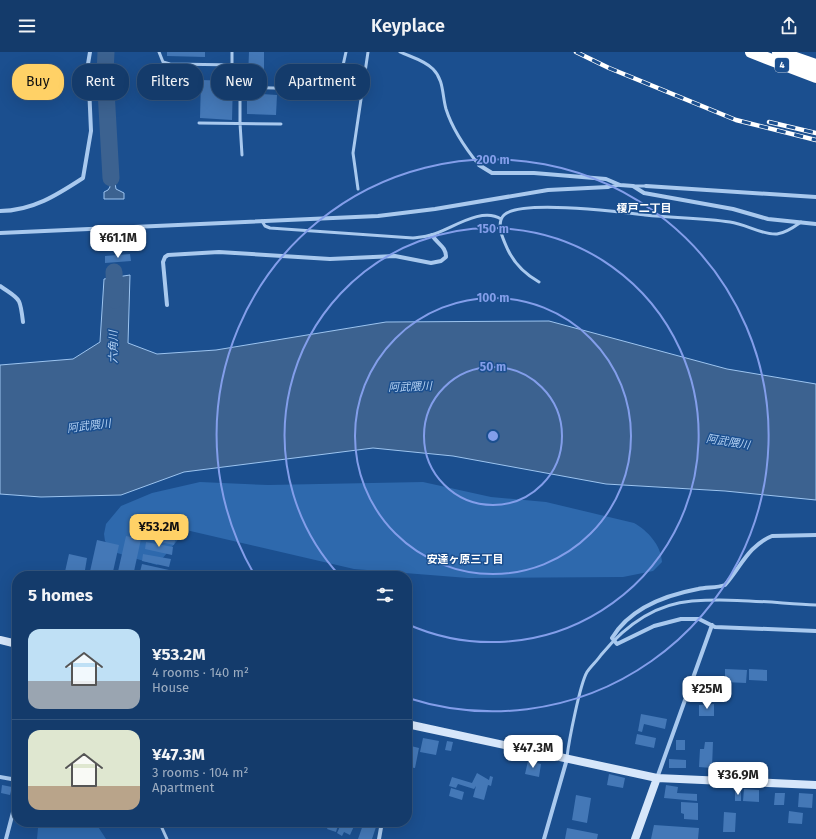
<!DOCTYPE html>
<meta charset="utf-8">
<style>
:root{--surface:#143b6b;--page:#214673;--text:#f1f3f6;--muted:#9dadc1;--line:#33557e;--accent:#ffd166}
body{margin:0;font-family:"Fira Sans","Noto Sans JP",sans-serif;background:var(--page);color:var(--text);height:100vh;display:flex;flex-direction:column;font-size:15px;white-space:nowrap}
*{box-sizing:border-box;margin:0}
p{font-size:13px;color:var(--muted)}
.icon{flex:none;width:22px;height:22px;fill:none;stroke:currentColor;stroke-width:2;stroke-linecap:round;stroke-linejoin:round}
.map{position:relative;flex:1;overflow:hidden}
.panel{position:absolute;left:12px;top:519px;width:400px;height:256px;display:flex;flex-direction:column;background:var(--surface);border-radius:16px;box-shadow:0 4px 16px #0002,0 0 0 1px var(--line)}
.panel>*{flex:none}
.top-card{position:absolute;left:12px;top:12px;width:400px;height:36px;display:flex;gap:8px}
.price{position:absolute;translate:-50% -34px;padding:0 9px;border-radius:8px;background:#fff;color:#222;font-size:13px;line-height:26px;filter:drop-shadow(0 1px 2px #0008)}
.price::after{content:'';position:absolute;left:50%;top:24px;width:12px;height:9px;margin-left:-6px;background:inherit;clip-path:polygon(0 0,100% 0,50% 100%)}
.price.active{background:var(--accent);color:#111}
ul{padding:0;list-style:none}
li{display:flex;align-items:center;gap:12px;height:100px;padding:0 16px}
li+li{border-top:1px solid var(--line)}
li span{display:grid;place-items:center;flex:none;width:112px;height:80px;border-radius:12px;color:#555}
li>.icon{margin-inline-start:auto}
span .icon{width:48px;height:48px;fill:#fffc;stroke-width:1}
li b{font-size:17px}
h2{display:flex;justify-content:space-between;align-items:center;height:48px;padding:0 16px;font-size:17px}
.chip{padding:0 14px;border-radius:16px;background:var(--surface);box-shadow:0 4px 16px #0002,0 0 0 1px var(--line);font-size:14px;line-height:36px}
.chip.active{background:var(--accent);color:#111}
header{display:flex;justify-content:space-between;align-items:center;height:52px;padding:0 16px;background:var(--surface);font-size:18px;font-weight:600}
.map>svg:first-child{display:block}
</style>
<header><svg class="icon" aria-label="menu" viewBox="0 0 24 24"><path d="M4 6h16M4 12h16M4 18h16"/></svg>Keyplace<svg class="icon" aria-label="share" viewBox="0 0 24 24"><path d="M12 15V3M7 8l5-5 5 5M5 13v7h14v-7"/></svg></header>
<div class="map">
<svg width="816" height="787" viewBox="0 0 816 787">
<rect width="100%" height="100%" fill="#1b4f8f"/>
<path fill="#2e69ad" d="M 200,430 L 268,433 L 423,430 L 491,445 L 546,450 L 634,471 C 648,479 661,493 662,510 L 653,519 L 623,525 L 468,526 L 354,517 L 186,478 L 157,513 L 114,500 L 105,489 L 104,482 L 106,472 L 121,454 L 152,441 Z
M 50,770 L 95,770 L 106,787 L 37,787 L 38,776 Z"/>
<path fill="#3c6290" stroke="#9cc4f0" d="M 110,101 L 116,137 L 124,141 L 124,147 L 104,147 L 104,140 L 108,138 L 110,135 Z
M 130,223 L 128,291 L 157,302 L 216,298 L 386,270 L 549,269 L 727,317 L 816,332 L 816,448 L 725,439 L 606,432 L 453,404 L 373,396 L 184,420 L 121,443 L 41,445 L 0,442 L 0,313 L 73,307 L 100,290 L 104,227 Z"/>
<g fill="none" stroke-linecap="round" stroke-linejoin="round">
<path stroke="#3c6290" stroke-width="17" d="M 106,0 L 105,21 L 111,126
M 114,220 L 115,248"/>
</g>
<path fill="#4478b7" d="M 167,0 L 205,0 L 205,5 L 167,4 Z
M 249,0 L 264,0 L 264,25 L 248,25 Z
M 170,17 L 181,17 L 181,26 L 170,26 Z
M 201,28 L 233,29 L 232,68 L 200,66 Z
M 247,41 L 277,43 L 276,63 L 247,62 Z
M 130,202 L 131,209 L 105,211 L 105,204 Z
M 149,479 L 176,485 L 174,493 L 147,487 Z
M 126,484 L 141,487 L 133,524 L 117,524 Z
M 97,488 L 119,493 L 112,524 L 89,524 Z
M 146,490 L 173,495 L 172,503 L 145,497 Z
M 69,502 L 87,506 L 84,524 L 64,524 Z
M 143,502 L 171,507 L 169,515 L 142,509 Z
M 142,512 L 169,518 L 168,524 L 140,520 Z
M 725,617 L 747,618 L 746,631 L 725,630 Z
M 749,617 L 767,618 L 767,629 L 749,628 Z
M 697,628 L 716,629 L 715,644 L 693,642 Z
M 714,652 L 714,664 L 699,664 L 699,653 Z
M 641,662 L 667,667 L 665,677 L 644,672 L 642,680 L 638,679 Z
M 637,682 L 656,686 L 654,696 L 635,692 Z
M 423,686 L 439,689 L 436,703 L 420,700 Z
M 676,688 L 685,688 L 685,698 L 676,698 Z
M 447,689 L 453,690 L 451,699 L 445,698 Z
M 705,690 L 713,690 L 712,716 L 699,715 L 700,697 L 704,697 Z
M 407,693 L 419,696 L 415,716 L 408,715 Z
M 669,707 L 686,708 L 686,716 L 669,716 Z
M 528,709 L 541,712 L 539,725 L 525,722 Z
M 477,721 L 489,728 L 490,724 L 493,725 L 491,734 L 488,733 L 484,748 L 473,745 L 476,734 L 474,737 L 458,732 L 456,736 L 449,734 L 452,725 L 472,731 Z
M 609,722 L 625,726 L 623,736 L 607,733 Z
M 2,733 L 12,735 L 10,743 L 1,741 Z
M 666,733 L 678,735 L 677,741 L 697,742 L 697,749 L 664,746 Z
M 451,736 L 464,740 L 462,748 L 449,744 Z
M 744,737 L 759,738 L 759,750 L 743,749 Z
M 735,740 L 741,740 L 741,749 L 735,749 Z
M 775,741 L 785,741 L 784,753 L 774,753 Z
M 799,741 L 813,742 L 812,756 L 798,755 Z
M 576,743 L 591,746 L 587,771 L 572,768 Z
M 681,750 L 698,751 L 698,768 L 684,767 L 684,762 L 681,761 Z
M 789,759 L 803,761 L 802,772 L 788,771 Z
M 724,760 L 736,761 L 735,780 L 723,780 Z
M 330,770 L 339,770 L 336,780 L 327,777 Z
M 342,770 L 355,772 L 350,783 L 344,780 L 342,784 L 337,781 Z
M 364,770 L 377,772 L 372,787 L 358,787 Z
M 654,773 L 699,776 L 698,787 L 651,787 Z
M 567,776 L 598,782 L 597,787 L 565,787 Z"/>
<g fill="none" stroke-linecap="round" stroke-linejoin="round">
<path stroke="#a9c9ee" stroke-width="3" d="M 159,0 L 163,10 L 170,12 L 238,13 L 240,15 L 240,71 L 242,103
M 400,0 C 411,5 424,8 433,17 C 444,28 442,43 446,57 C 452,76 466,97 479,113
M 232,13 L 232,0
M 240,35 L 311,37 L 331,35 L 340,27 L 346,0
M 199,71 L 281,72
M 633,134 L 646,134
M 608,135 L 620,133
M 358,137 L 353,101 L 368,0
M 262,169 L 265,174 L 270,176 L 413,186 C 419,185 425,185 431,183 C 450,178 481,154 501,167
M 539,230 C 525,222 515,213 508,198 C 504,189 495,172 504,163 C 521,147 620,160 645,163 C 673,166 702,166 730,170 C 746,172 761,183 777,182 C 786,181 794,175 801,170
M 567,705 C 569,688 580,632 587,620 C 591,614 597,609 601,603 C 624,575 654,552 692,549 C 733,546 775,551 816,553
M 162,770 L 162,776 L 167,787"/>
<path stroke="#a9c9ee" stroke-width="4" d="M 479,113 L 492,121 L 534,121 L 606,127 L 620,133 L 633,134 L 644,141 L 733,157 L 768,167 L 816,172
M 646,134 L 816,145
M 0,159 C 32,159 57,143 83,126 L 91,79 L 88,12 L 90,0
M 0,181 L 378,164 L 435,157 L 548,138 L 608,135
M 0,234 C 20,248 20,244 23,270
M 167,253 L 163,210 L 165,205 L 168,203 L 219,200 L 330,207 L 395,204 L 431,211 L 441,209 L 446,205 C 446,194 437,192 432,183
M 816,483 L 772,484 C 749,493 740,516 725,533 C 717,536 707,535 698,537 C 666,543 630,556 612,586 L 617,592 L 654,574 L 681,567 L 699,567 L 715,575 L 816,579
M 0,725 L 17,728
M 657,726 L 712,573
M 6,787 L 17,745
M 379,787 L 382,770
M 544,787 L 567,707"/>
<path stroke="#d6e6fa" stroke-width="8" d="M 0,588 L 17,592
M 407,672 L 657,726 L 816,733
M 635,787 L 657,726"/>
<path stroke="#fff" stroke-width="12" d="M 751,0 L 816,25
M 778,0 L 816,13"/>
<defs>
<path id="rail" d="M 576,0 L 609,16 L 736,68 L 816,88
M 769,70 L 816,81"/>
</defs>
<use href="#rail" stroke="#fff" stroke-width="4.5"/>
<use href="#rail" stroke="#1b4f8f" stroke-width="3" stroke-dasharray="9" stroke-linecap="butt"/>
</g>
<g fill="none" stroke="#839eea" stroke-width="2">
<circle cx="493" cy="384" r="69"/>
<circle cx="493" cy="384" r="138"/>
<path d="M340 524A207 207 0 1 1 407 572"/>
<path d="M254 522A276 276 0 1 1 408 646"/>
</g>
<g text-anchor="middle" dominant-baseline="central" stroke-width="3" stroke-linejoin="round" paint-order="stroke">
<rect fill="#1b4f8f" stroke="#bbcadd" stroke-width="1" x="775" y="6" width="14" height="14" rx="3"/>
<g font-size="9" font-weight="bold" fill="#fff">
<text x="782" y="13">4</text>
</g>
<g font-size="11" font-weight="bold" fill="#fff" stroke="#1b4f8f">
<text x="644" y="156">榎戸二丁目</text>
<text x="465" y="507">安達ヶ原三丁目</text>
</g>
<g font-size="11" font-style="italic" fill="#b5d3f5" stroke="#1b4f8f">
<text transform="translate(113 295) rotate(-90)">六角川</text>
<text transform="translate(410 335) rotate(-2)">阿武隈川</text>
<text transform="translate(89 374) rotate(-7)">阿武隈川</text>
<text transform="translate(728 390) rotate(9)">阿武隈川</text>
</g>
</g>
<circle cx="493" cy="384" r="6" fill="#839eea" stroke="#1b4f8f" stroke-width="2"/>
<g font-size="12" text-anchor="middle" font-weight="bold" fill="#839eea" stroke="#1b4f8f" stroke-width="3" stroke-linejoin="round" paint-order="stroke">
<text x="493" y="112">200 m</text>
<text x="493" y="181">150 m</text>
<text x="493" y="250">100 m</text>
<text x="493" y="319">50 m</text>
</g>
</svg>
<b class="price" style="left:118px;top:207px">¥61.1M</b>
<b class="price active" style="left:159px;top:496px">¥53.2M</b>
<b class="price" style="left:707px;top:658px">¥25M</b>
<b class="price" style="left:533px;top:717px">¥47.3M</b>
<b class="price" style="left:738px;top:744px">¥36.9M</b>
<div class="top-card">
<a class="chip active">Buy</a>
<a class="chip">Rent</a>
<a class="chip">Filters</a>
<a class="chip">New</a>
<a class="chip">Apartment</a>
</div>
<section class="panel">
<h2>5 homes<svg class="icon" aria-label="filters" viewBox="0 0 24 24"><path d="M4 7h16M4 17h16"/><circle cx="9" cy="7" r="2"/><circle cx="15" cy="17" r="2"/></svg></h2>
<ul>
<li><span style="background:linear-gradient(#bfe0f5 65%,#9aa5b1 0)"><svg class="icon" aria-label="home" viewBox="0 0 24 24"><path d="M3 11l9-7 9 7M6 9v11h12V9"/></svg></span><div><b>¥53.2M</b><p>4 rooms · 140 m²</p><p>House</p></div></li>
<li><span style="background:linear-gradient(#dfe7d0 70%,#b9a48a 0)"><svg class="icon" aria-label="home" viewBox="0 0 24 24"><path d="M3 11l9-7 9 7M6 9v11h12V9"/></svg></span><div><b>¥47.3M</b><p>3 rooms · 104 m²</p><p>Apartment</p></div></li>
</ul>
</section>
</div>
